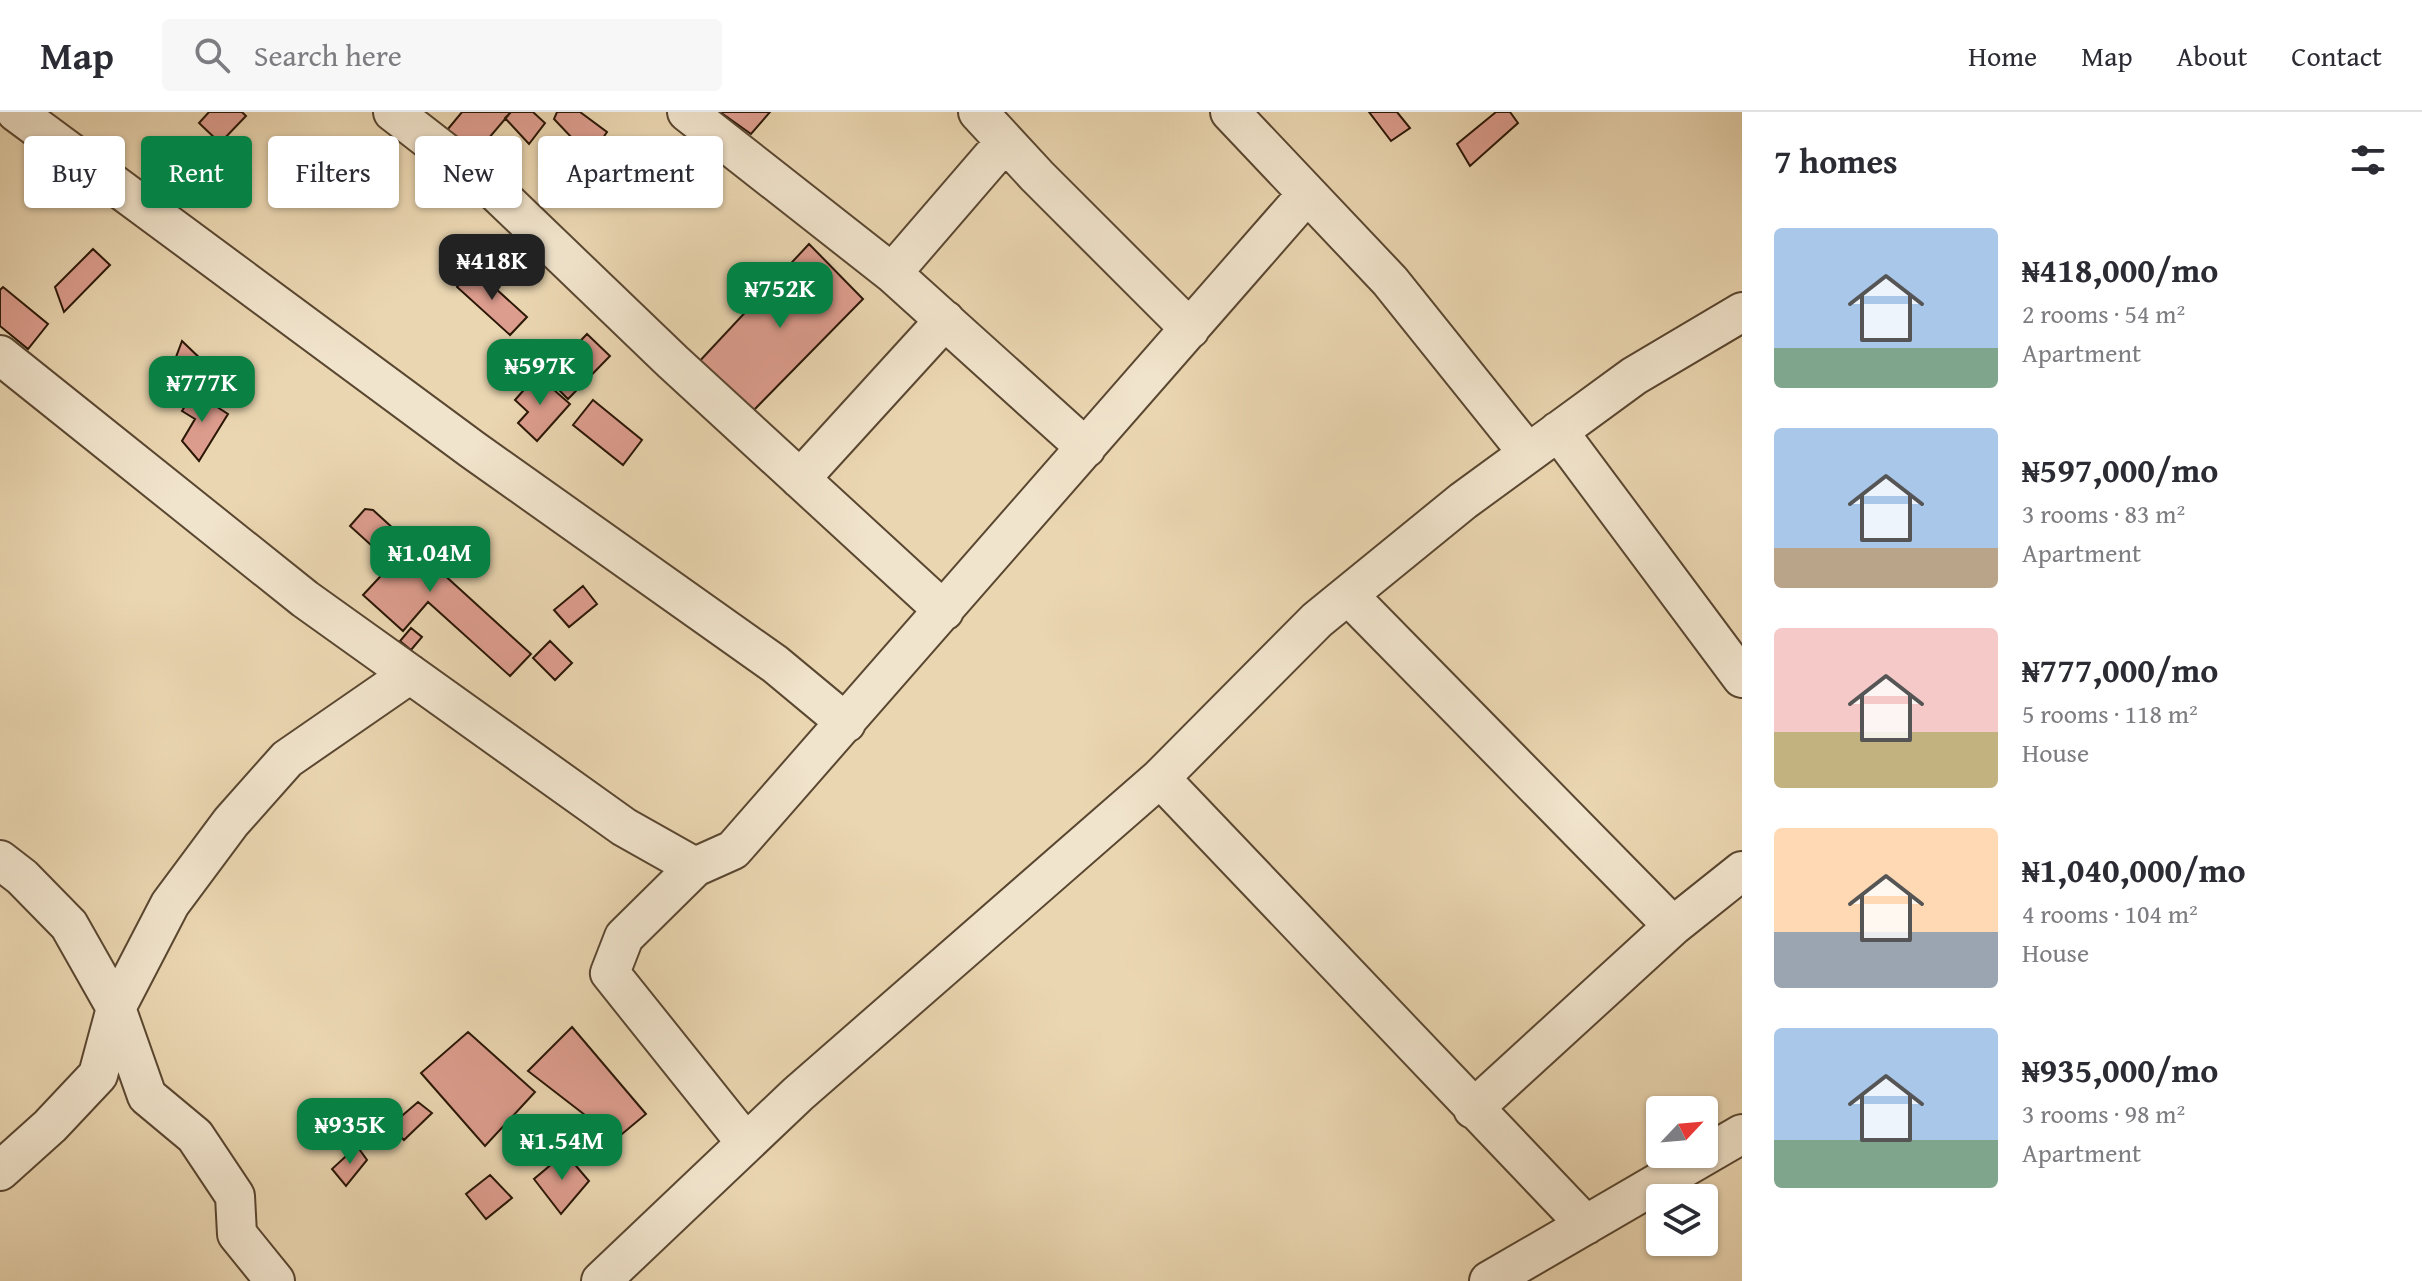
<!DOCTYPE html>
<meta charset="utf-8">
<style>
:root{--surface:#fff;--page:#f7f7f7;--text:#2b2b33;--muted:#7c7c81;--line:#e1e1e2;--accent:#0b8043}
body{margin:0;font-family:"Gentium Book Plus",serif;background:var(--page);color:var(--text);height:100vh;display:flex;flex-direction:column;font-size:30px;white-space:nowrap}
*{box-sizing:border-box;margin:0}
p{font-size:26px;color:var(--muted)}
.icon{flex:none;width:44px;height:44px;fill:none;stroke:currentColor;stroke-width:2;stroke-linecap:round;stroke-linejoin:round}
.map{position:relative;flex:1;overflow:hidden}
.details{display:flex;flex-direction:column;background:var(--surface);width:680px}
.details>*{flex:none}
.guide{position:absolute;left:24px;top:24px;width:760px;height:72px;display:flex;gap:16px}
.needle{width:52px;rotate:64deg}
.controls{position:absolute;left:1646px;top:984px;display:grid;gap:16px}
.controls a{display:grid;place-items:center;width:72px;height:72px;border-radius:8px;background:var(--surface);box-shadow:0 2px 6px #0004;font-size:40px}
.price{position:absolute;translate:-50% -68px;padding:0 18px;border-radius:16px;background:var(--accent);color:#fff;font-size:26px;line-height:52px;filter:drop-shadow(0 2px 4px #0008)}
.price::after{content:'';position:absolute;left:50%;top:48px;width:24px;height:18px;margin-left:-12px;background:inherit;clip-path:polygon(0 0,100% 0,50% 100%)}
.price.current{background:#222;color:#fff}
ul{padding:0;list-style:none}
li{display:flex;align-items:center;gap:24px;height:200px;padding:0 32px}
li span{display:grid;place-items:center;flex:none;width:224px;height:160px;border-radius:8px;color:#555}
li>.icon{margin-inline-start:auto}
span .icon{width:96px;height:96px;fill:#fffc;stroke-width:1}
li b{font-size:34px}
h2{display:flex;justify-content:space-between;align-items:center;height:96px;padding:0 32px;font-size:34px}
.chip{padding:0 28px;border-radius:8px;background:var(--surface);box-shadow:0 2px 6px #0004;font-size:28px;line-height:72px}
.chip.current{background:var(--accent);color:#fff}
header{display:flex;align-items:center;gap:48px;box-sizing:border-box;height:112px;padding:0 40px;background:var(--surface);border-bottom:2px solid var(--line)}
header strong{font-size:38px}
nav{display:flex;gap:44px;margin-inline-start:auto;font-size:28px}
.search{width:560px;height:72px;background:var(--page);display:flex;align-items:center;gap:20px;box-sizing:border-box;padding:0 28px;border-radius:8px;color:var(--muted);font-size:30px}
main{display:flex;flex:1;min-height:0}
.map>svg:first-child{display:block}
</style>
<header>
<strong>Map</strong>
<div class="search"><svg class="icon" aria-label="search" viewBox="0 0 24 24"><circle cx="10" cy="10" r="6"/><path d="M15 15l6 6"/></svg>Search here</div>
<nav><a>Home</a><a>Map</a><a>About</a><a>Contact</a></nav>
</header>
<main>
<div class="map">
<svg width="1742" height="1169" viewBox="0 0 1742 1169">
<rect width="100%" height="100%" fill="#ead6b1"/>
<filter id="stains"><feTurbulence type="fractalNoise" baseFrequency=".0025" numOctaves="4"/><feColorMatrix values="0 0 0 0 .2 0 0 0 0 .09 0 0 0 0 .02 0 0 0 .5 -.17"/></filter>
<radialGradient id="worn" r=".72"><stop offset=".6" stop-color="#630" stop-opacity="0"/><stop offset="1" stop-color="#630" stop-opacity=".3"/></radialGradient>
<path fill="#dd9d8e" stroke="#2a1706" stroke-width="2" d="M 209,0 L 242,0 L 246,4 L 220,31 L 199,11 Z
M 462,0 L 511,0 L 471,47 L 443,23 Z
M 511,0 L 533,0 L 545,11 L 529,32 L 505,6 Z
M 557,0 L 580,0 L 607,20 L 590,45 L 554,7 Z
M 720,0 L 770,0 L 751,22 Z
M 1369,0 L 1397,0 L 1410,16 L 1391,29 Z
M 1496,0 L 1510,0 L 1518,11 L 1470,54 L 1457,32 Z
M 519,127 L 542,147 L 513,166 L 498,141 Z
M 463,128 L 492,154 L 481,164 L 449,144 Z
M 809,132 L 863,187 L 750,302 L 696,253 Z
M 93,137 L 110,153 L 64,200 L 55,175 Z
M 473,156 L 527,205 L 510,223 L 457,175 Z
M 3,175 L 48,212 L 28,237 L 0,214 L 0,178 Z
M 587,222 L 610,244 L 568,287 L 546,265 Z
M 182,229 L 208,254 L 194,280 L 173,253 Z
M 537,263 L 570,292 L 537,329 L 518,311 L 528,300 L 515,288 Z
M 194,280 L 228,302 L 199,349 L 182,329 L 195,307 L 182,299 Z
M 593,288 L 642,328 L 623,353 L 573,313 Z
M 365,397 L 373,398 L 531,542 L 510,564 L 428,490 L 403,519 L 363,483 L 392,452 L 350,414 Z
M 583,474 L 597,492 L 569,515 L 554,498 Z
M 411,516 L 422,525 L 411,538 L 400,529 Z
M 550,529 L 572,551 L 555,568 L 533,546 Z
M 572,915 L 646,1002 L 616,1027 L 528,959 Z
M 468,920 L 535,980 L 485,1034 L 421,961 Z
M 418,990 L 432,1001 L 404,1028 L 390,1014 Z
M 357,1034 L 367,1048 L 346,1074 L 332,1057 Z
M 565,1041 L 589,1069 L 561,1102 L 534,1067 Z
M 490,1063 L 512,1086 L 486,1107 L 466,1082 Z"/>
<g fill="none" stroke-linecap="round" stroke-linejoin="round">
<defs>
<path id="minor" d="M 16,0 L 473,338 L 775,552 L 846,611
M 393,0 L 495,79 L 673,250 L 944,499
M 687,0 L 892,161 L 1086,336
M 978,0 L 1037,64 L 1190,217
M 1230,0 L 1390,169 L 1528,341
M 892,161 L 1005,30
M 0,243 L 305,487 L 624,715 L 695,755
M 1558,319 L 1742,566
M 800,367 L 945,208
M 1348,483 L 1673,814
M 1160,666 L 1586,1113
M 0,748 L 22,765 L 69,813 L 116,896 L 147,984 L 195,1024 L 235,1084 L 237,1122 L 275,1169
M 1473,997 L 1673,814 L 1742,759
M 746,1031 L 610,861 L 624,825 L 695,755 L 733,738 L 1307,82
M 0,1059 L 50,1014 L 98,963 L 116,896 L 170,792 L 231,710 L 287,647 L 410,562
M 601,1169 L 798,982 L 1160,666 L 1317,508 L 1463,389 L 1634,264 L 1742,200
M 1489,1169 L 1742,1022"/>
</defs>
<use href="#minor" stroke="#5a4731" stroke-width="42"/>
<use href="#minor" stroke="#f1e4cc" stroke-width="38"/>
</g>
<rect width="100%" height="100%" filter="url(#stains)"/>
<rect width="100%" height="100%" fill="url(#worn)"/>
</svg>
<div class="controls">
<a><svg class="needle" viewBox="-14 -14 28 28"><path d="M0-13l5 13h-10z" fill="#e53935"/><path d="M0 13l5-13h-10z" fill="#7c7c81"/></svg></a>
<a><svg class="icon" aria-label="layers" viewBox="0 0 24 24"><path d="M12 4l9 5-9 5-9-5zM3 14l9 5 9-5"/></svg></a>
</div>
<b class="price current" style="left:492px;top:190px">₦418K</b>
<b class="price" style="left:780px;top:218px">₦752K</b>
<b class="price" style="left:540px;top:295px">₦597K</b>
<b class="price" style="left:202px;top:312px">₦777K</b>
<b class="price" style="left:430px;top:482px">₦1.04M</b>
<b class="price" style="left:350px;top:1054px">₦935K</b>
<b class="price" style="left:562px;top:1070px">₦1.54M</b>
<div class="guide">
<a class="chip">Buy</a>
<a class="chip current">Rent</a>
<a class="chip">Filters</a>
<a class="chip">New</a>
<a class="chip">Apartment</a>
</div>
</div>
<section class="details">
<h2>7 homes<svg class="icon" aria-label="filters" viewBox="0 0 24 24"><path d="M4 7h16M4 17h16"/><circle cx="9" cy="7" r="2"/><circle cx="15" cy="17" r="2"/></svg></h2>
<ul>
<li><span style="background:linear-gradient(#a9c7e8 75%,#7fa58c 0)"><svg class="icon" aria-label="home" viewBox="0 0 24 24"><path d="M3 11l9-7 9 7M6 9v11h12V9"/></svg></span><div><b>₦418,000/mo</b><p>2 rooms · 54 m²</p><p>Apartment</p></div></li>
<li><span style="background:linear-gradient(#a9c7e8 75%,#b9a48a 0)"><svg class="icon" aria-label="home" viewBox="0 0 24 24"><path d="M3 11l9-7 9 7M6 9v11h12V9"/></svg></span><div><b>₦597,000/mo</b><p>3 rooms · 83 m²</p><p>Apartment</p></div></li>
<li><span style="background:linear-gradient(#f6c9c9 65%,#c2b280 0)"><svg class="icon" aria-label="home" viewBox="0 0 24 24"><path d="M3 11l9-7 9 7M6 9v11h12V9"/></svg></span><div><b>₦777,000/mo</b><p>5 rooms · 118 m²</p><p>House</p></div></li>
<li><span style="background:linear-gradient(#ffd9b3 65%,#9aa5b1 0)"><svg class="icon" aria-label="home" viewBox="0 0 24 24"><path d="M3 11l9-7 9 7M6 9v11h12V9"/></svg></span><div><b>₦1,040,000/mo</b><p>4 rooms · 104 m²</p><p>House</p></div></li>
<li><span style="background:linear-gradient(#a9c7e8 70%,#7fa58c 0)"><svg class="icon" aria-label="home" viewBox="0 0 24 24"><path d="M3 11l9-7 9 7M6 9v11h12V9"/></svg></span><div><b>₦935,000/mo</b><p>3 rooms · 98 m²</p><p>Apartment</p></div></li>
</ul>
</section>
</main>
